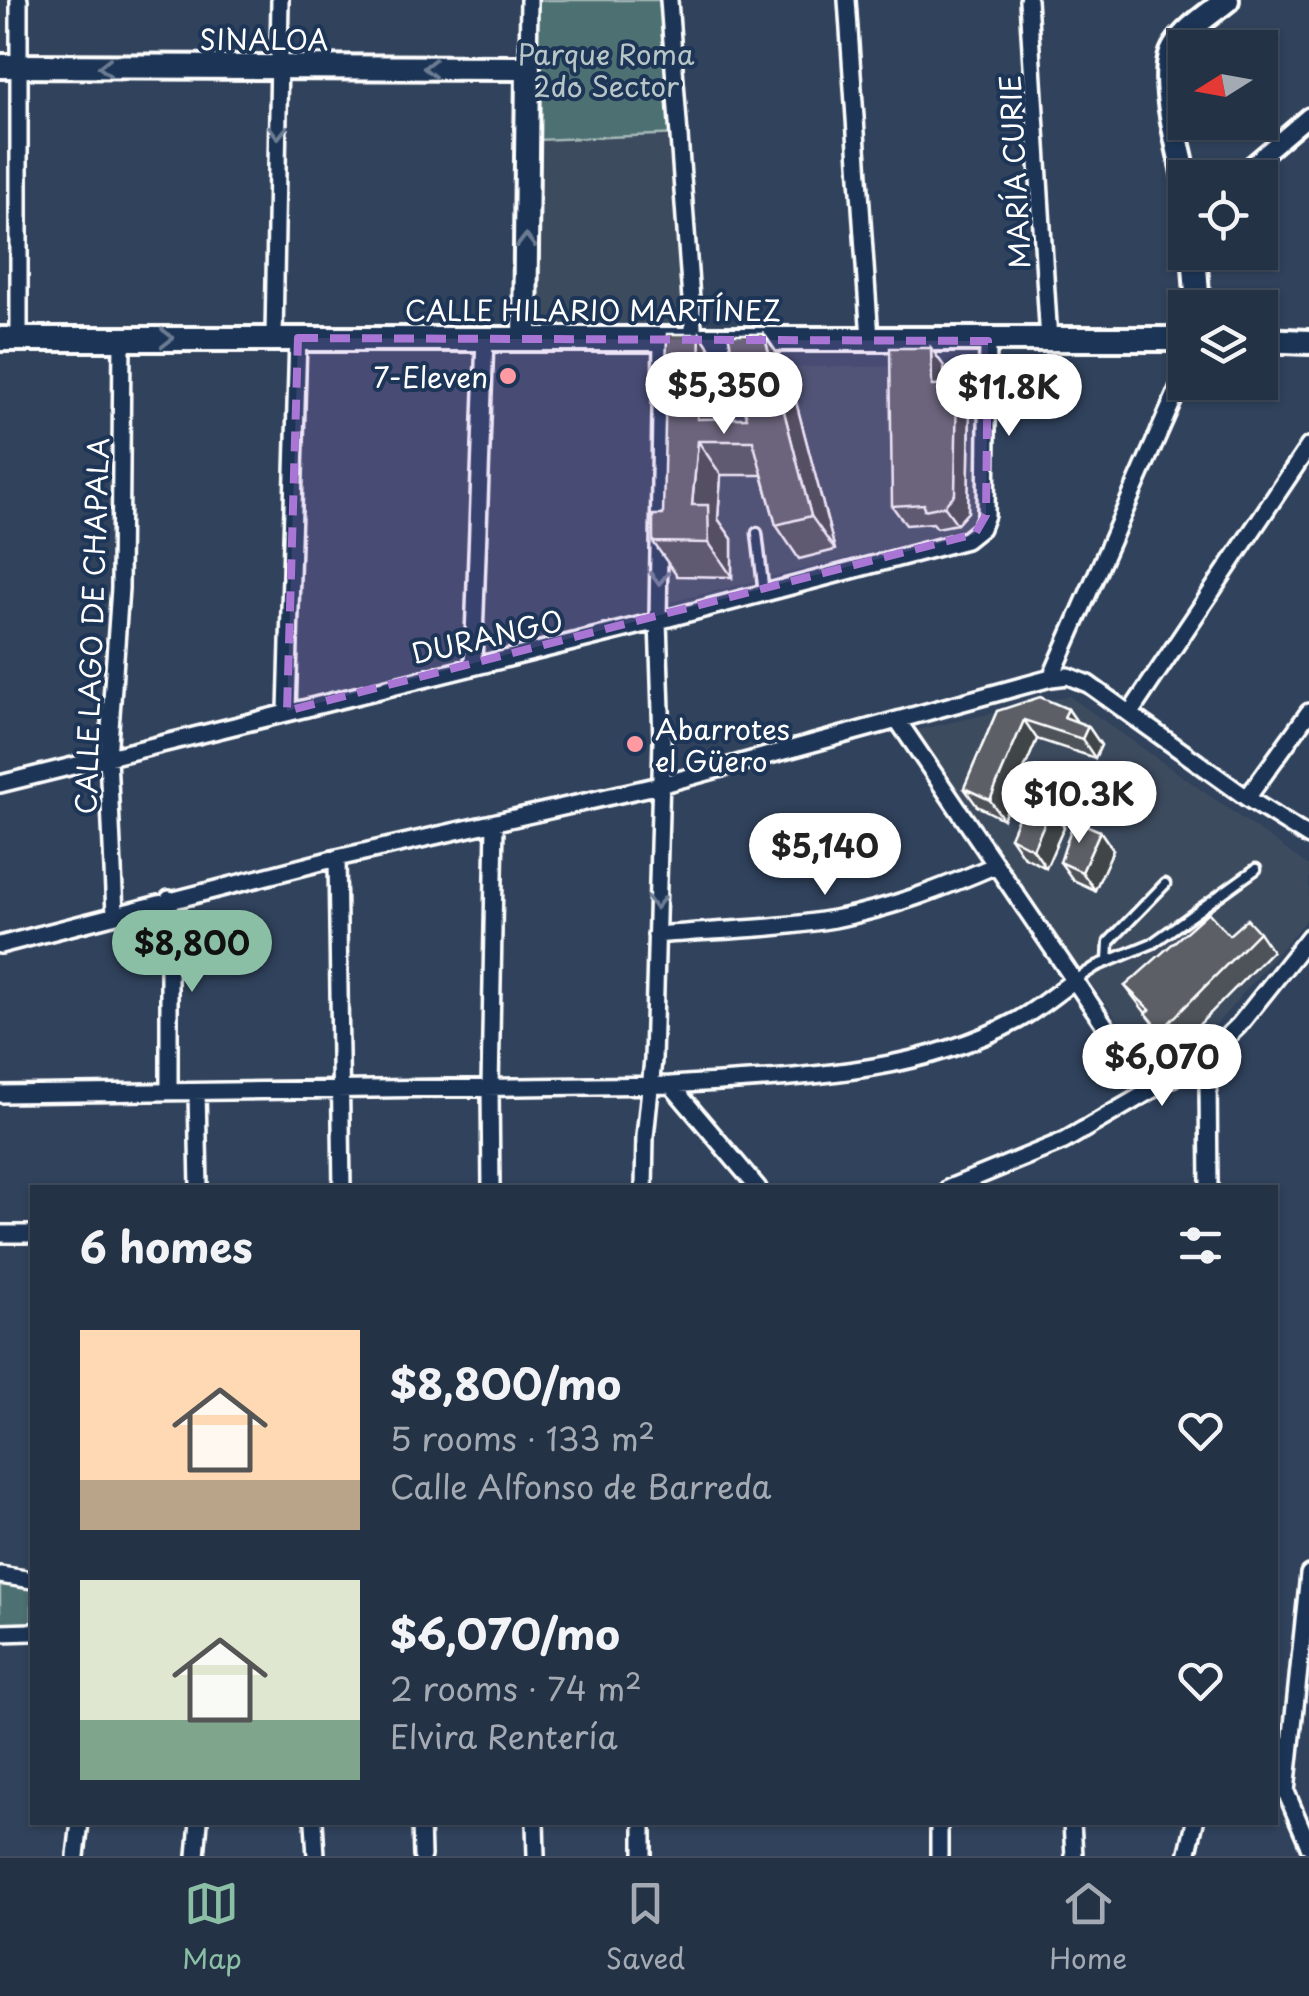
<!DOCTYPE html>
<meta charset="utf-8">
<style>
:root{--surface:#243245;--page:#303e50;--text:#f1f3f6;--muted:#a3aab3;--line:#414d5e;--accent:#8abfa5}
body{margin:0;font-family:"Playpen Sans",sans-serif;background:var(--page);color:var(--text);height:100vh;display:flex;flex-direction:column;font-size:38px;white-space:nowrap}
*{box-sizing:border-box;margin:0}
p{font-size:32px;color:var(--muted)}
.icon{flex:none;width:55px;height:55px;fill:none;stroke:currentColor;stroke-width:2;stroke-linecap:round;stroke-linejoin:round}
.map{position:relative;flex:1;overflow:hidden}
.drawer{position:absolute;left:30px;top:1185px;width:1248px;height:640px;display:flex;flex-direction:column;background:var(--surface);border-radius:0px;box-shadow:0 2px 8px #0004,0 0 0 2px var(--line)}
.drawer>*{flex:none}
.needle{width:65px;rotate:259deg}
.tools{position:absolute;left:1168px;top:30px;display:grid;gap:20px}
.tools a{display:grid;place-items:center;width:110px;height:110px;border-radius:0px;background:var(--surface);box-shadow:0 2px 8px #0004,0 0 0 2px var(--line);font-size:50px}
.price{position:absolute;translate:-50% -85px;padding:0 22px;border-radius:35px;background:#fff;color:#222;font-size:32px;line-height:65px;filter:drop-shadow(0 2px 5px #0008)}
.price::after{content:'';position:absolute;left:50%;top:60px;width:30px;height:22px;margin-left:-15px;background:inherit;clip-path:polygon(0 0,100% 0,50% 100%)}
.price.selected{background:var(--accent);color:#111}
ul{padding:0;list-style:none}
li{display:flex;align-items:center;gap:30px;height:250px;padding:0 50px}
li span{display:grid;place-items:center;flex:none;width:280px;height:200px;border-radius:0px;color:#555}
li>.icon{margin-inline-start:auto}
span .icon{width:120px;height:120px;fill:#fffc;stroke-width:1}
li b{font-size:42px}
h2{display:flex;justify-content:space-between;align-items:center;height:120px;padding:0 50px;font-size:42px}
.tab-bar{display:flex;justify-content:space-around;align-items:center;height:140px;border-top:2px solid var(--line);background:var(--surface);font-size:28px;color:var(--muted)}
.tab-bar a{display:grid;justify-items:center;gap:5px}
.tab-bar .selected{color:var(--accent)}
.map>svg:first-child{display:block}
</style>
<div class="map">
<svg width="1309" height="1856" viewBox="0 0 1309 1856">
<rect width="100%" height="100%" fill="#30425c"/>
<filter id="ink" filterUnits="userSpaceOnUse"><feTurbulence type="fractalNoise" baseFrequency=".01" numOctaves="2"/><feDisplacementMap in="SourceGraphic" scale="20" xChannelSelector="R" yChannelSelector="G"/><feConvolveMatrix kernelMatrix="1 2 1 2 8 2 1 2 1" color-interpolation-filters="sRGB"/></filter>
<g filter="url(#ink)">
<path fill="#3d4b5f" d="M 679,134 L 686,316 L 682,323 L 666,327 L 564,329 L 545,322 L 541,310 L 537,140 Z
M 968,366 L 980,374 L 975,519 L 965,529 L 670,602 L 676,368 Z
M 1069,696 L 1309,866 L 1309,916 L 1199,1045 L 1157,1074 L 908,732 Z"/>
<path fill="#4d7072" stroke="#a6b8b8" stroke-width="2.5" d="M 535,0 L 669,0 L 679,134 L 537,140 Z
M 0,1575 L 32,1578 L 32,1623 L 0,1624 Z"/>
<g fill="none" stroke-linecap="round" stroke-linejoin="round">
<defs>
<path id="lane" d="M 757,533 L 764,594
M 1108,962 L 1109,942 L 1165,884
M 1075,980 L 1097,966 L 1153,943 L 1256,869"/>
<path id="street" d="M 19,0 L 19,339
M 669,0 L 694,340
M 847,0 L 870,339
M 1028,0 L 1049,341
M 528,68 L 529,0
M 1236,178 L 1309,116
M 274,337 L 280,0
M 473,665 L 485,338
M 1051,678 L 1185,373
M 287,711 L 298,338
M 1130,713 L 1309,446
M 898,721 L 1149,1090
M 0,784 L 658,621 L 966,540 L 981,528 L 986,515 L 988,341
M 1247,798 L 1309,712
M 337,858 L 342,1188
M 169,899 L 169,1091
M 115,914 L 108,757 L 120,588 L 122,338
M 656,935 C 715,930 776,929 834,919 C 891,908 943,888 996,865
M 0,945 L 337,858 L 660,785 L 1051,678 L 1068,676 L 1088,684 L 1247,798 L 1309,837
M 1203,1060 L 1208,1083 L 1209,1188
M 671,1085 C 787,1077 913,1077 1018,1020 C 1038,1009 1056,993 1075,980
M 197,1092 L 199,1188
M 0,1094 L 671,1085 L 758,1188
M 491,1188 L 490,1088 L 495,823
M 644,1188 L 645,1137 L 653,1060 L 662,740 L 658,621 L 662,340
M 949,1188 L 1064,1141 L 1203,1060 L 1239,1025 L 1309,937
M 0,1234 L 32,1234
M 1309,1574 L 1286,1792 L 1309,1846
M 0,1575 L 32,1580
M 0,1633 L 32,1632
M 314,1822 L 316,1856
M 421,1822 L 422,1856
M 535,1822 L 536,1856
M 643,1822 L 643,1856
M 1072,1822 L 1074,1856
M 76,1856 L 80,1822
M 196,1856 L 199,1822
M 939,1856 L 939,1822
M 1187,1856 L 1195,1822"/>
<path id="secondary" d="M 0,66 L 528,68 L 525,339
M 1185,178 C 1179,145 1157,74 1175,47 C 1187,28 1210,14 1227,0
M 1194,252 L 1198,308
M 0,339 L 1185,339
M 1260,340 L 1309,342"/>
</defs>
<use href="#lane" stroke="#fff" stroke-width="15"/>
<use href="#street" stroke="#fff" stroke-width="22"/>
<use href="#secondary" stroke="#fff" stroke-width="30"/>
<use href="#lane" stroke="#1d3557" stroke-width="8"/>
<use href="#street" stroke="#1d3557" stroke-width="15"/>
<use href="#secondary" stroke="#1d3557" stroke-width="22"/>
</g>
<path fill="#4e5358" stroke="#fff" stroke-width="2.5" d="M 700,334 L 723,368 L 722,418 L 747,418 L 764,334 L 787,368 L 835,550 L 799,559 L 776,525 L 762,475 L 721,475 L 718,519 L 732,539 L 732,577 L 677,576 L 653,542 L 663,515 Z
M 944,366 L 945,386 L 970,404 L 968,512 L 957,524 L 937,528 L 933,523 L 906,525 L 892,506 Z
M 1068,709 L 1077,722 L 1088,726 L 1101,745 L 1095,758 L 1037,739 L 1003,819 L 977,806 L 964,788 L 997,711 Z
M 1051,808 L 1064,827 L 1046,868 L 1023,856 L 1010,837 Z
M 1100,831 L 1113,850 L 1095,890 L 1073,880 L 1060,862 Z
M 1259,932 L 1272,951 L 1174,1050 L 1125,986 L 1229,935 Z"/>
<path fill="#404447" stroke="#fff" stroke-width="2.5" d="M 700,334 L 723,368 L 721,441 L 697,419 Z
M 764,334 L 787,368 L 835,550 L 811,516 Z
M 931,348 L 944,366 L 945,405 L 932,386 Z
M 957,385 L 970,404 L 968,512 L 957,524 L 944,506 Z
M 698,441 L 721,475 L 718,519 L 732,539 L 732,577 L 709,543 L 692,505 Z
M 1068,709 L 1081,728 L 1064,717 Z
M 1024,720 L 1037,739 L 1003,819 L 990,800 Z
M 1088,726 L 1101,745 L 1095,758 L 1082,739 Z
M 1051,808 L 1064,827 L 1046,868 L 1033,849 Z
M 1100,831 L 1113,850 L 1095,890 L 1082,872 Z"/>
<path fill="#5b6166" stroke="#fff" stroke-width="2.5" d="M 667,334 L 700,334 L 697,419 L 747,418 L 728,334 L 764,334 L 811,516 L 776,525 L 753,441 L 698,441 L 692,505 L 708,505 L 709,543 L 653,542 L 653,515 L 663,515 Z
M 890,348 L 931,348 L 932,386 L 957,385 L 955,494 L 944,506 L 924,510 L 924,504 L 892,506 Z
M 1040,697 L 1068,709 L 1064,717 L 1088,726 L 1082,739 L 1024,720 L 990,800 L 964,788 L 997,711 Z
M 1027,797 L 1051,808 L 1033,849 L 1010,837 Z
M 1074,820 L 1100,831 L 1082,872 L 1060,862 Z
M 1208,912 L 1229,935 L 1247,919 L 1259,932 L 1161,1031 L 1146,1013 L 1150,1010 L 1125,986 Z"/>
<defs><path id="oneway-chevron" d="M-2-3.5L2.5 0L-2 3.5" fill="none" stroke-width="1.6" stroke-linecap="round" stroke-linejoin="round" transform="scale(2.5)"/></defs>
<g stroke="#6c7c92">
<use href="#oneway-chevron" transform="translate(105 67) rotate(-180)"/>
<use href="#oneway-chevron" transform="translate(430 68) rotate(180)"/>
<use href="#oneway-chevron" transform="translate(278 132) rotate(91)"/>
<use href="#oneway-chevron" transform="translate(526 241) rotate(-90)"/>
<use href="#oneway-chevron" transform="translate(167 338)"/>
<use href="#oneway-chevron" transform="translate(659 578) rotate(91)"/>
<use href="#oneway-chevron" transform="translate(656 902) rotate(91)"/>
</g>
</g>
<path fill="#a976d5" fill-opacity="0.2" stroke="#a976d5" stroke-width="8" stroke-dasharray="20 12" stroke-linejoin="round" d="M 298,338 L 988,341 L 986,515 L 975,534 L 287,711 Z"/>
<g fill="#ff9aa2" stroke="#1d3557" stroke-width="4">
<circle cx="508" cy="376" r="10"/>
<circle cx="635" cy="744" r="10"/>
</g>
<g text-anchor="middle" dominant-baseline="central" stroke-width="8" stroke-linejoin="round" paint-order="stroke">
<g font-size="28" fill="#fff" stroke="#1d3557">
<text x="264" y="38">SINALOA</text>
<text transform="translate(1014 172) rotate(-93)">MARÍA CURIE</text>
<text x="593" y="309">CALLE HILARIO MARTÍNEZ</text>
<text transform="translate(91 626) rotate(-88)">CALLE LAGO DE CHAPALA</text>
<text transform="translate(487 636) rotate(-13)">DURANGO</text>
</g>
<g font-size="28" fill="#b8c6c7" stroke="#1d3557">
<text x="606" y="53">Parque Roma<tspan x="606" dy="32">2do Sector</tspan></text>
</g>
<g font-size="28" fill="#fff" stroke="#1d3557" text-anchor="end">
<text x="488" y="376">7-Eleven</text>
<text x="655" y="728" text-anchor="start">Abarrotes<tspan x="655" dy="32">el Güero</tspan></text>
</g>
</g>
</svg>
<div class="tools">
<a><svg class="needle" viewBox="-14 -14 28 28"><path d="M0-13l5 13h-10z" fill="#e53935"/><path d="M0 13l5-13h-10z" fill="#a3aab3"/></svg></a>
<a><svg class="icon" aria-label="locate" viewBox="0 0 24 24"><circle cx="12" cy="12" r="6"/><path d="M12 2v4M12 18v4M2 12h4M18 12h4"/></svg></a>
<a><svg class="icon" aria-label="layers" viewBox="0 0 24 24"><path d="M12 4l9 5-9 5-9-5zM3 14l9 5 9-5"/></svg></a>
</div>
<b class="price" style="left:724px;top:437px">$5,350</b>
<b class="price" style="left:1009px;top:439px">$11.8K</b>
<b class="price" style="left:1079px;top:846px">$10.3K</b>
<b class="price" style="left:825px;top:898px">$5,140</b>
<b class="price selected" style="left:192px;top:995px">$8,800</b>
<b class="price" style="left:1162px;top:1109px">$6,070</b>
<section class="drawer">
<h2>6 homes<svg class="icon" aria-label="filters" viewBox="0 0 24 24"><path d="M4 7h16M4 17h16"/><circle cx="9" cy="7" r="2"/><circle cx="15" cy="17" r="2"/></svg></h2>
<ul>
<li><span style="background:linear-gradient(#ffd9b3 75%,#b9a48a 0)"><svg class="icon" aria-label="home" viewBox="0 0 24 24"><path d="M3 11l9-7 9 7M6 9v11h12V9"/></svg></span><div><b>$8,800/mo</b><p>5 rooms · 133 m²</p><p>Calle Alfonso de Barreda</p></div><svg class="icon" aria-label="heart" viewBox="0 0 24 24"><path d="M12 20l-8-8c-3-5 5-10 8-4 3-6 11-1 8 4z"/></svg></li>
<li><span style="background:linear-gradient(#dfe7d0 70%,#7fa58c 0)"><svg class="icon" aria-label="home" viewBox="0 0 24 24"><path d="M3 11l9-7 9 7M6 9v11h12V9"/></svg></span><div><b>$6,070/mo</b><p>2 rooms · 74 m²</p><p>Elvira Rentería</p></div><svg class="icon" aria-label="heart" viewBox="0 0 24 24"><path d="M12 20l-8-8c-3-5 5-10 8-4 3-6 11-1 8 4z"/></svg></li>
</ul>
</section>
</div>
<nav class="tab-bar">
<a class="selected"><svg class="icon" aria-label="map" viewBox="0 0 24 24"><path d="M3 6l6-2 6 2 6-2v14l-6 2-6-2-6 2zM9 4v14M15 6v14"/></svg>Map</a>
<a><svg class="icon" aria-label="saved" viewBox="0 0 24 24"><path d="M7 4h10v16l-5-4-5 4z"/></svg>Saved</a>
<a><svg class="icon" aria-label="home" viewBox="0 0 24 24"><path d="M3 11l9-7 9 7M6 9v11h12V9"/></svg>Home</a>
</nav>
